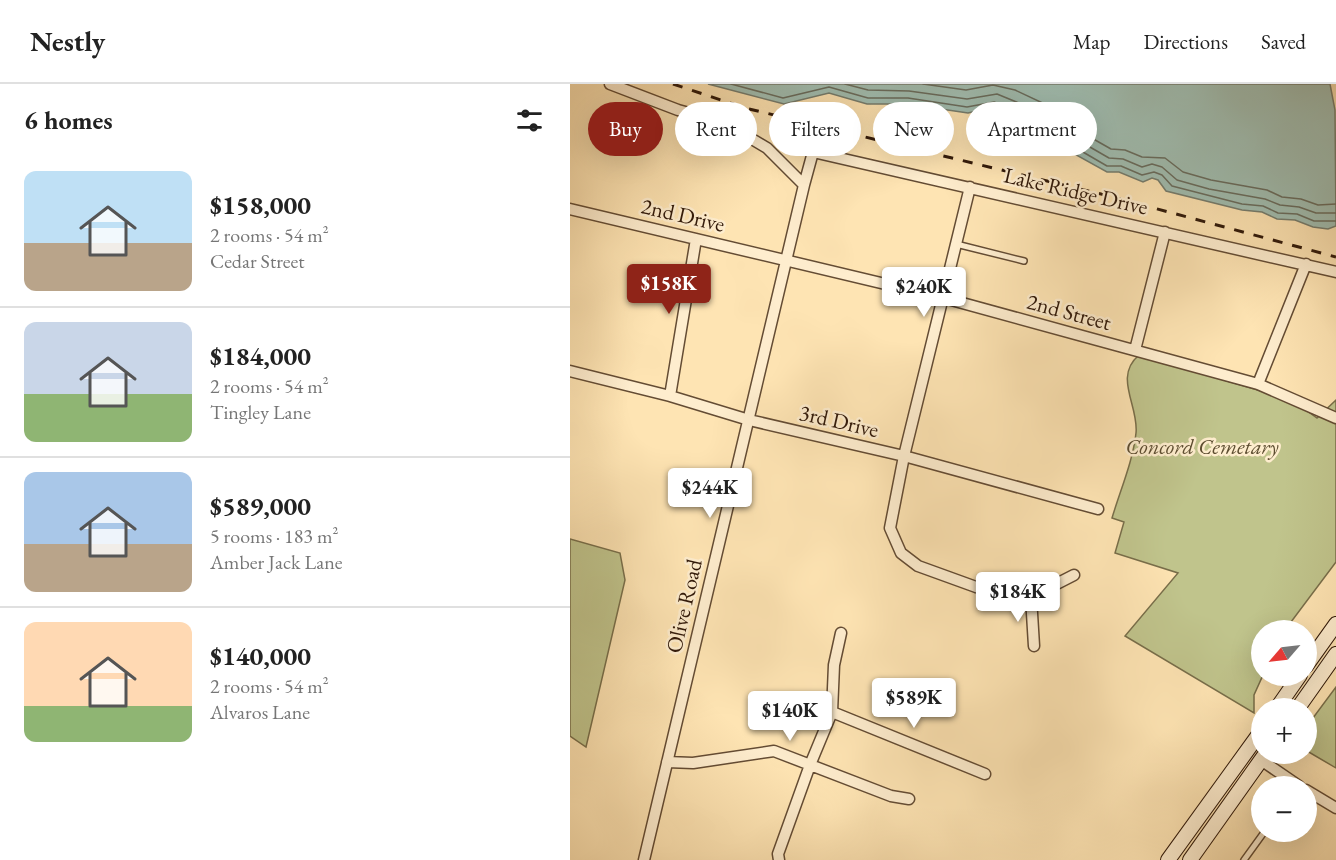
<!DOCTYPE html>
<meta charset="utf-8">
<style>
:root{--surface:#fff;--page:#f2f2f2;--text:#222;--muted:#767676;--line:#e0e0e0;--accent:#8f2418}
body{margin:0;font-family:"EB Garamond",serif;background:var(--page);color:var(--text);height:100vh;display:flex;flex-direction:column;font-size:22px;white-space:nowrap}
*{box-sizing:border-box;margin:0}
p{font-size:20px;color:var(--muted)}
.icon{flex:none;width:33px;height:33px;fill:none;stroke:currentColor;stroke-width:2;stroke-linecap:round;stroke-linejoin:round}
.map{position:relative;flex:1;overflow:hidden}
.side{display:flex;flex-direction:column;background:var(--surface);width:570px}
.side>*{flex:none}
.guide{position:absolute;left:18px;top:18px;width:570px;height:54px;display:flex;gap:12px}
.needle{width:39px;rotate:242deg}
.buttons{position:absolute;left:681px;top:536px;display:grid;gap:12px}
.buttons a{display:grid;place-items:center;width:66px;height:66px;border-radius:50%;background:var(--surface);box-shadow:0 6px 24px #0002;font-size:30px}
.price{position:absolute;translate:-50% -51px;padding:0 14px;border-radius:6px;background:#fff;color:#222;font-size:20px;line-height:39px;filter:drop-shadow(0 2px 3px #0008)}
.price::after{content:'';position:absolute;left:50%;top:36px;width:18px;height:14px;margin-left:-9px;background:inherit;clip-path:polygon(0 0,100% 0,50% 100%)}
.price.active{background:var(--accent);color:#fff}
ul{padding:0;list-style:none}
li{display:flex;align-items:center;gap:18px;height:150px;padding:0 24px}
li+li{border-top:2px solid var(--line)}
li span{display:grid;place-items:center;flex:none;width:168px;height:120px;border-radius:12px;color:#555}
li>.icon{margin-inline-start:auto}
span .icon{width:72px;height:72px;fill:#fffc;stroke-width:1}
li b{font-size:26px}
h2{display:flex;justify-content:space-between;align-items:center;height:72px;padding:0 24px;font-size:26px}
.chip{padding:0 21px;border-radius:27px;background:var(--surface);box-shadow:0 6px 24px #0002;font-size:21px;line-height:54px}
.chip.active{background:var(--accent);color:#fff}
header{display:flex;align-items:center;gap:36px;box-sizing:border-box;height:84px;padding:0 30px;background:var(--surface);border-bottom:2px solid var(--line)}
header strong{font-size:28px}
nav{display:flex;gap:33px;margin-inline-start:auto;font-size:21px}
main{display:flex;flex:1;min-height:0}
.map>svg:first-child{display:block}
</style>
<header>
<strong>Nestly</strong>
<nav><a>Map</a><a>Directions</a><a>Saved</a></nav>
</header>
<main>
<section class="side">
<h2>6 homes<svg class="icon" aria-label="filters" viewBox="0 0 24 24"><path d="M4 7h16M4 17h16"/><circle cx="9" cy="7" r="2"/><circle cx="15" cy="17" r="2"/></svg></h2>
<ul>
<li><span style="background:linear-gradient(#bfe0f5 60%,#b9a48a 0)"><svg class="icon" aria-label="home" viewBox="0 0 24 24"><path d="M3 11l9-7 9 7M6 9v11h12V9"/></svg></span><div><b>$158,000</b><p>2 rooms · 54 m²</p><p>Cedar Street</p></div></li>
<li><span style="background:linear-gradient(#c9d6e8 60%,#8fb573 0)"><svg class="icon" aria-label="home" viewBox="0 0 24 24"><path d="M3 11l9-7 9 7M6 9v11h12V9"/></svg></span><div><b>$184,000</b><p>2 rooms · 54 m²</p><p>Tingley Lane</p></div></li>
<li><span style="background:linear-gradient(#a9c7e8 60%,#b9a48a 0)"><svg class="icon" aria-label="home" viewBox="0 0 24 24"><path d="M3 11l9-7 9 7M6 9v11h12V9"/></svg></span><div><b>$589,000</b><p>5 rooms · 183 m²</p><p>Amber Jack Lane</p></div></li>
<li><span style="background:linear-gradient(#ffd9b3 70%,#8fb573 0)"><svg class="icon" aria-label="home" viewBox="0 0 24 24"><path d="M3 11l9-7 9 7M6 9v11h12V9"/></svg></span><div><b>$140,000</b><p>2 rooms · 54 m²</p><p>Alvaros Lane</p></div></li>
</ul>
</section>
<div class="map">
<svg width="766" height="776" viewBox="0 0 766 776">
<rect width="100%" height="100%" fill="#fee4b3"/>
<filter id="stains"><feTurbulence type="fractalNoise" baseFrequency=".00333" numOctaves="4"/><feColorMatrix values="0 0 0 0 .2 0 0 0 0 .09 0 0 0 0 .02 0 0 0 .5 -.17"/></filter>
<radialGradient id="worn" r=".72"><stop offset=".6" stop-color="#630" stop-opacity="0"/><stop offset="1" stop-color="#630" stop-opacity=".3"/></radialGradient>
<path fill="#c0c48c" stroke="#786e4a" stroke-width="1.5" d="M 569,271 L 722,316 L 747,334 L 766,316 L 766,478 L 715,546 L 692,546 L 693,591 L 684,611 L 684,629 L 555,552 L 608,489 L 545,469 L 554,438 L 542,434 C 550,407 563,377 566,349 C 569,322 543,293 569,271 Z
M 0,455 L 50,469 L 55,496 L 16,663 L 0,652 Z
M 766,603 L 766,684 L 737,667 L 737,642 Z"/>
<path fill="#a0beb2" stroke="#747c6e" stroke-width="1.5" d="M 138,0 L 760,0 L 765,26 L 766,142 L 758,145 L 743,143 L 725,136 L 707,135 L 692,128 L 672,126 L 596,107 L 588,96 L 582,94 L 573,98 L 549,88 L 537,88 L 490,62 L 467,41 L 423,23 L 398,29 L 337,20 L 297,20 L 259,9 L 214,20 Z"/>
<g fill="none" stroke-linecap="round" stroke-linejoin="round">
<path stroke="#686c5e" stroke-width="1.5" d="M 161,0 L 213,14 L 259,3 L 298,14 L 338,14 L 397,23 L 424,18 L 470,35 L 494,57 L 537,82 L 551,82 L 572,91 L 584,88 L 592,91 L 602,102 L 672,120 L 693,122 L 708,129 L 727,130 L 744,137 L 766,137
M 275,0 L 298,6 L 339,7 L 397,15 L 427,10 L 473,29 L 499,51 L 539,74 L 553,75 L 572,83 L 582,80 L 592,83 L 607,96 L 639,105 L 695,115 L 710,121 L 729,123 L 746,129 L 766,129
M 353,0 L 396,6 L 423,1 L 445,6 L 479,22 L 504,44 L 541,65 L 555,66 L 572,73 L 595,74 L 613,88 L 641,96 L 697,106 L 712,113 L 731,115 L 748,121 L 766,120"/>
<defs>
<path id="service" d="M 386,160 L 454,177
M 736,723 L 744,712
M 674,776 L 695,747"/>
<path id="minor" d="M 40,0 L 108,26 L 155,39 L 197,64 L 234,101 L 243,68 L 766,188
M 400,103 L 334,372 L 320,444 L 331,469 L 348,482 L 406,503 L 461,513 L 504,491
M 0,125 L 374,214 L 516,253 L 688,300 L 766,334
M 565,266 L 595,148
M 0,287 L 100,312 L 179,336 L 334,372 L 528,425
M 688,300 L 736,180
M 100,312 L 126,155
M 461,513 L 464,562
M 262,628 L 415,690
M 691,676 L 729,702
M 97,678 L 123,679 L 204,667 L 321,712 L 339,715
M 736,706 L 766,724
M 74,776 L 234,101
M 209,776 L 208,770 L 240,681 L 262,628 L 264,581 L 271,549"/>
<path id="secondary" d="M 736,582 L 766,540
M 707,624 L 730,591
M 728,624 L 766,570
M 598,776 L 692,646
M 620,776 L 696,669"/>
</defs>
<use href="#service" stroke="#644c34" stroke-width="8"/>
<use href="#minor" stroke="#644c34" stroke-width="13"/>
<use href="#secondary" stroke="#311909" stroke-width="16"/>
<use href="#service" stroke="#feedce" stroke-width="5"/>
<use href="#minor" stroke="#feedce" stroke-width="10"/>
<use href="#secondary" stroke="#feedce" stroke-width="14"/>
<path stroke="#311909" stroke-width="3" stroke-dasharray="10 10" stroke-linecap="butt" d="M 103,0 L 175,24 L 539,112 L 766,173"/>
</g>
<g text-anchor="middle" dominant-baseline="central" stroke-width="5" stroke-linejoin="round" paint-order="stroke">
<g font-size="22" fill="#311909" stroke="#feedce">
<text transform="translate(506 107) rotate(13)">Lake Ridge Drive</text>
<text transform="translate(113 131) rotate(13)">2nd Drive</text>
<text transform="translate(499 228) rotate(15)">2nd Street</text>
<text transform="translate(269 337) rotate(13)">3rd Drive</text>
<text transform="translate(114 522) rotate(-77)">Olive Road</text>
</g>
<g font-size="22" font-style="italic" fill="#5c4c30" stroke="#feedce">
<text x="632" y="362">Concord Cemetary</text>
</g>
</g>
<rect width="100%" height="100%" filter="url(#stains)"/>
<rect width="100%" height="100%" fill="url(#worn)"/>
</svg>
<div class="buttons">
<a><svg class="needle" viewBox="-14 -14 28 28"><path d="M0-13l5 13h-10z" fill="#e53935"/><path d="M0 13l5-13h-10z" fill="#767676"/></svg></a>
<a>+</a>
<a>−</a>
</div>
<b class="price active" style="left:99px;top:231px">$158K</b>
<b class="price" style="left:354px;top:234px">$240K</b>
<b class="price" style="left:140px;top:435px">$244K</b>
<b class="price" style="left:448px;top:539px">$184K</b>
<b class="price" style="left:344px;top:645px">$589K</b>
<b class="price" style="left:220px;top:658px">$140K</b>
<div class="guide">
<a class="chip active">Buy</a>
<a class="chip">Rent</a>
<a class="chip">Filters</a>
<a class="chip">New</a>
<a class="chip">Apartment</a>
</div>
</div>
</main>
